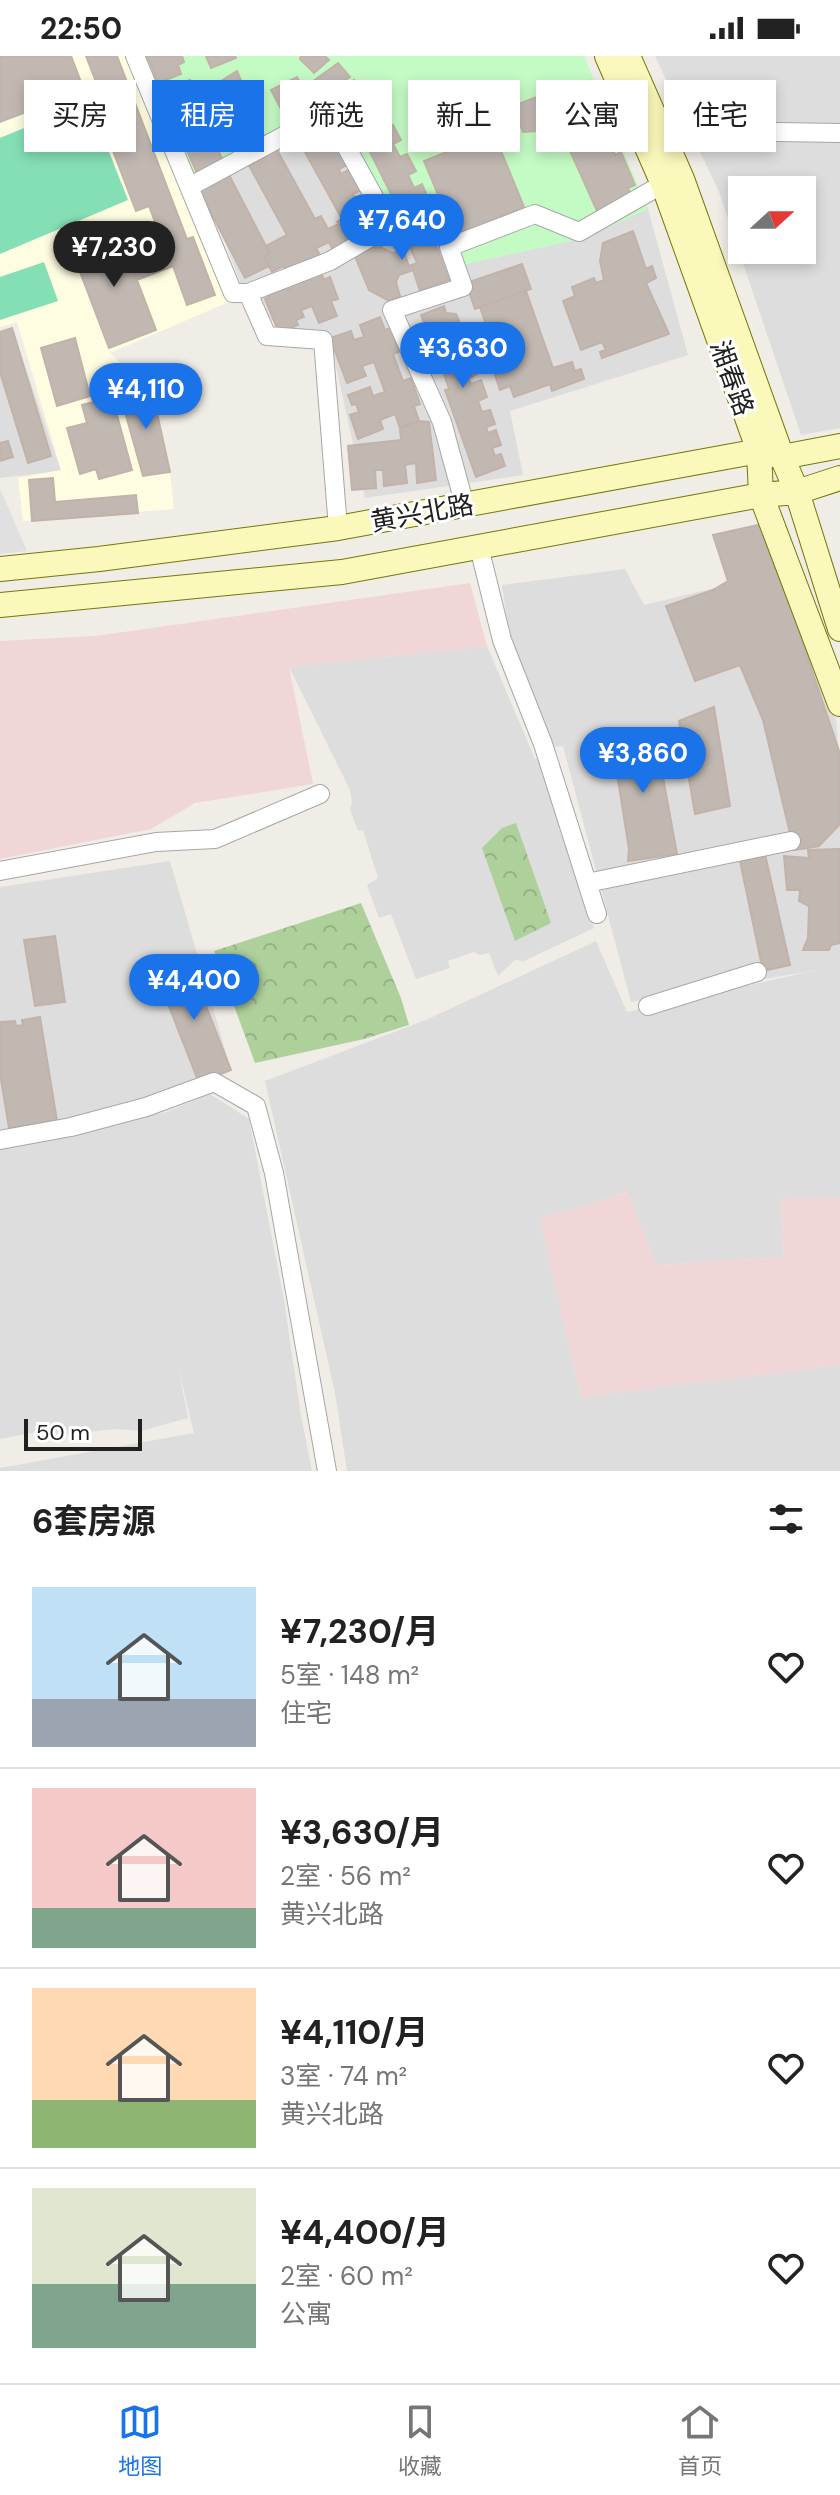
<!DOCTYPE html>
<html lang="zh">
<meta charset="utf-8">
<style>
:root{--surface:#fff;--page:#f2f2f2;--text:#222;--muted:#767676;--line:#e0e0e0;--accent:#1a73e8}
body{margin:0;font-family:"DM Sans","Noto Sans SC",sans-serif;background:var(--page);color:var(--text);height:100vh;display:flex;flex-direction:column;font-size:30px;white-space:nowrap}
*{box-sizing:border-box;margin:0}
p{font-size:26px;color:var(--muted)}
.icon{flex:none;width:44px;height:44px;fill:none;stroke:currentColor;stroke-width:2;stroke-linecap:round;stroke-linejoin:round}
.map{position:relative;height:1415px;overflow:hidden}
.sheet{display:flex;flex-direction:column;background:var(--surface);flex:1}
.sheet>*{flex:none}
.top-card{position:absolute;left:24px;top:24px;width:792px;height:72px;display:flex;gap:16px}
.needle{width:52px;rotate:69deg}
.fabs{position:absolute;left:728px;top:120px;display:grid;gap:16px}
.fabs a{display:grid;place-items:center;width:88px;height:88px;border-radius:0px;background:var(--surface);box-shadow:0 4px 12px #0003;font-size:40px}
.scale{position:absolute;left:24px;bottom:20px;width:118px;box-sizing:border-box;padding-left:8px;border:4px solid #202020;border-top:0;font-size:22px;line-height:28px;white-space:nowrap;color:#202020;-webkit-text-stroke:6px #fff;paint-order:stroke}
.price{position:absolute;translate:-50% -68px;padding:0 18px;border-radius:28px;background:var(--accent);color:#fff;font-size:26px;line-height:52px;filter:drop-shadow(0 2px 4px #0008)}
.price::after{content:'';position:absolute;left:50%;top:48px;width:24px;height:18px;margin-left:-12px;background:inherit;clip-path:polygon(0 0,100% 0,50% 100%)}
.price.on{background:#222;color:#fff}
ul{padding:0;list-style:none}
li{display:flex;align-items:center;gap:24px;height:200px;padding:0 32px}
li+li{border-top:2px solid var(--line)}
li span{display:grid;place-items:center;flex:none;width:224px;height:160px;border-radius:0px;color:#555}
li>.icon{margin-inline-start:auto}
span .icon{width:96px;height:96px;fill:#fffc;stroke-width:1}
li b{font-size:34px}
h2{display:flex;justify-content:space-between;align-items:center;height:96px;padding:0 32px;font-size:34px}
.pill{padding:0 28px;border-radius:0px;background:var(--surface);box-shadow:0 4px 12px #0003;font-size:28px;line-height:72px}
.pill.on{background:var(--accent);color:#fff}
.status{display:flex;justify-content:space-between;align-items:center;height:56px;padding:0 40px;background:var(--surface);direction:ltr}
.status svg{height:22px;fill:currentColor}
.dock{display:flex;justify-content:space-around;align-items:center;height:112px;border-top:2px solid var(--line);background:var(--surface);font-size:22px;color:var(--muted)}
.dock a{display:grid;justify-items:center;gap:4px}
.dock .on{color:var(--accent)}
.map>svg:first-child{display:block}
</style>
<div class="status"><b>22:50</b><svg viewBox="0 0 49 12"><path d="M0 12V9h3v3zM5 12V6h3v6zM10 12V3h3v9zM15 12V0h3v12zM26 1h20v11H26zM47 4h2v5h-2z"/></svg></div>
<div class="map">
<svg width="840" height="1415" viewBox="0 0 840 1415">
<defs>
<pattern id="forest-crowns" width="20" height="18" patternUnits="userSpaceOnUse" patternTransform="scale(2)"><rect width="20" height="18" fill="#aed09b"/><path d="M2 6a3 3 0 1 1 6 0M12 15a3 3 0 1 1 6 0" fill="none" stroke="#95b285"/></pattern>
</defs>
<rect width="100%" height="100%" fill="#f0ece6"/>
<path fill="#dedddd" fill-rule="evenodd" d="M 146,0 L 579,0 L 648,153 L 688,299 L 510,355 L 523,419 L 365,442 L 330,283 L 253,259 L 201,124 Z
M 655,0 L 840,0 L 840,372 L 801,379 L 719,136 ZM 742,134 L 802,134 L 802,194 L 742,194 Z
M 12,272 L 61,415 L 0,422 L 0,275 Z
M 625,513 L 644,549 L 786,515 L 836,663 L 840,712 L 840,1142 L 781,1143 L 784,1201 L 656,1209 L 627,1136 L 541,1163 L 581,1341 L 840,1309 L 840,1415 L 347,1415 L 335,1337 L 265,1025 L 426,964 L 596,885 L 627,956 L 817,914 L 631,946 L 563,690 L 553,691 L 510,586 L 502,529 Z
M 487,590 L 535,703 L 546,699 L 594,872 L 524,905 L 515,904 L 498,920 L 489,897 L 479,899 L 474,896 L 448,905 L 450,912 L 416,923 L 391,858 L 379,862 L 367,829 L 378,822 L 363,774 L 358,775 L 350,754 L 352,747 L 350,734 L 289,611 Z
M 170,805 L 231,1014 L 84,1060 L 0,1080 L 0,831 Z
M 210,1038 L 249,1063 L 284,1244 L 301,1360 L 312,1415 L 0,1415 L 0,1412 L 194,1377 L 178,1311 L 188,1362 L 141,1375 L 117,1373 L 67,1378 L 36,1376 L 0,1383 L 0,1092 L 166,1056 Z"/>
<path fill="#f1d6d7" d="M 470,527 L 487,590 L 289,611 L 313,728 L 195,747 L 151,773 L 0,803 L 0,585 L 96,580 Z
M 628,1136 L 656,1209 L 784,1201 L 781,1143 L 840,1142 L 840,1309 L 581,1341 L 540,1163 Z"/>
<path fill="#fffde1" d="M 0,0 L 129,0 L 231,245 L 110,297 L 153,339 L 170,416 L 174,453 L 23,465 L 18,422 L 61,414 L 17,266 L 0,271 Z"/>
<path fill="url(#forest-crowns)" d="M 516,767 L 551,867 L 515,885 L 482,792 L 502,772 Z
M 361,847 L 401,942 L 409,969 L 364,983 L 255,1007 L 214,895 Z"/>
<path fill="#c4fac4" d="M 144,0 L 584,0 L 648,153 L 585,182 L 462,209 L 436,154 L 398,166 L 356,87 L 329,57 L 194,125 Z"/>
<path fill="#85dfb5" d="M 89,45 L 128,144 L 0,198 L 0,82 Z
M 44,206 L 58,245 L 0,264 L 0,221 Z"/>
<path fill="#e0e0e0" d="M 0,433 L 27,495 L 0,498 Z"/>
<path fill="#c1b8b2" stroke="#c2b2a8" stroke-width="2" d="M 0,0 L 71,0 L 84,34 L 0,66 Z
M 86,0 L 117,0 L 187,183 L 193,181 L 215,239 L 187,249 L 173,210 L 137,224 L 130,205 L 165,192 L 149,150 L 136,155 L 97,53 L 105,49 Z
M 147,0 L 182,0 L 184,6 L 178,9 L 181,18 L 158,27 Z
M 206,0 L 235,0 L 236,2 L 211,12 Z
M 301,0 L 325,0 L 329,4 L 314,17 L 300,3 Z
M 338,7 L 350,21 L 345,24 L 349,28 L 354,24 L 361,32 L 355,36 L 358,40 L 363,37 L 369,45 L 364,49 L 367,52 L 372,49 L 378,56 L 370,62 L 372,65 L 355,78 L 312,26 Z
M 237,15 L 265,82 L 257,85 L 255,81 L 243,86 L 218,27 Z
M 297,21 L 318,60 L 292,74 L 271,34 Z
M 190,24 L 199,46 L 193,49 L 195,55 L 201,52 L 212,76 L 206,79 L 208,83 L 213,81 L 222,103 L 216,106 L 219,113 L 199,122 L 161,34 Z
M 586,28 L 615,99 L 621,96 L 635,129 L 628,132 L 631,141 L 597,155 L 563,79 L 553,83 L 538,75 L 523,76 L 513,50 L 547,37 L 550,45 L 555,43 L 552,37 L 568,30 L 571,38 Z
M 323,63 L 335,84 L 326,88 L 329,94 L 337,90 L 347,109 L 339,113 L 341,118 L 350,113 L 361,134 L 353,138 L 357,145 L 365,141 L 381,170 L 333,194 L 329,186 L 316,192 L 320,199 L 286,216 L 283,210 L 272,216 L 264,201 L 270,198 L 266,190 L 287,179 L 247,106 L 276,92 L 315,163 L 321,160 L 328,173 L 339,168 L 337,166 L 342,163 L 295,78 Z
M 382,66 L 386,73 L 393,69 L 401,84 L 393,88 L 400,101 L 407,98 L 416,115 L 408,119 L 414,132 L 422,128 L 428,142 L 421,146 L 424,153 L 403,162 L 360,76 Z
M 488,79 L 493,92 L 499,90 L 524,151 L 455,179 L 424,105 Z
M 228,117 L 270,198 L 264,201 L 269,210 L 245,222 L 198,132 Z
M 417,164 L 420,170 L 428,167 L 449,224 L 420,235 L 413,214 L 399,219 L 396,226 L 400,240 L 389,245 L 369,234 L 352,193 L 379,183 L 382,192 L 393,197 L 403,194 L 409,210 L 417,207 L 409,189 L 404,190 L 396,173 Z
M 118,174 L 156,274 L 109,292 L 71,192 Z
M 633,175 L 646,213 L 652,210 L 656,222 L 646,227 L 669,278 L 602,302 L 600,296 L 606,294 L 602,286 L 581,294 L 563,245 L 575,240 L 572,231 L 594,222 L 596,227 L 604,224 L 600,205 L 603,187 Z
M 522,208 L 531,233 L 475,253 L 466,227 Z
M 319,212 L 324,224 L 330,221 L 338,243 L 331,245 L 337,260 L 319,267 L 312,250 L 301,254 L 304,261 L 296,264 L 298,269 L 279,277 L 265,243 L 270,240 L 267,232 L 283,226 L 286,234 L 292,232 L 291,228 Z
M 526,235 L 553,312 L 572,306 L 575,315 L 581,313 L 584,323 L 552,335 L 550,328 L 514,341 L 510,330 L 500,334 L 483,283 L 490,280 L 480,251 Z
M 444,250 L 446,257 L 456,258 L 459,265 L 455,266 L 457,271 L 451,273 L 453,278 L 461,275 L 470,299 L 460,303 L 462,310 L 466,308 L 468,312 L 475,309 L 478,317 L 469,323 L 471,328 L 481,324 L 487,341 L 478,345 L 482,356 L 490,354 L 495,368 L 486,371 L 488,377 L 496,374 L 501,389 L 492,392 L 495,400 L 501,398 L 505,410 L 476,421 L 445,334 L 449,333 L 442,312 L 436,314 L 422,275 L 427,273 L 421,259 Z
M 380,261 L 385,274 L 390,272 L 399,296 L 393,298 L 403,325 L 411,322 L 420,348 L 414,350 L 419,365 L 400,372 L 395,358 L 380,364 L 383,373 L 358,383 L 350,359 L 359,356 L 356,348 L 352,349 L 348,339 L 370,331 L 373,340 L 385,336 L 374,306 L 362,310 L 366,320 L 347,327 L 330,282 L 351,275 L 354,284 L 364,281 L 360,269 Z
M 12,272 L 51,400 L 28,407 L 0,316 L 0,276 Z
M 75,282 L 90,340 L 57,350 L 41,292 Z
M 148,332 L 153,339 L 170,416 L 143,420 L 120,338 Z
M 112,341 L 132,414 L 99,423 L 96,413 L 80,418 L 67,372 L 87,367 L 82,349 Z
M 419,365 L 429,366 L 436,424 L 417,427 L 416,407 L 405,409 L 407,427 L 384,430 L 383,414 L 375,414 L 376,432 L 352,434 L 348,390 L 401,384 L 400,372 Z
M 8,385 L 13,401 L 0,405 L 0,387 Z
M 53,422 L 55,446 L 136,439 L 138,457 L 32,465 L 29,424 Z
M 763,468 L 840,698 L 840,768 L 819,790 L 794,794 L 763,664 L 740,609 L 695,625 L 666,550 L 713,534 L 728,525 L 713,479 Z
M 714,651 L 730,750 L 695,758 L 679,665 Z
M 654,672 L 677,798 L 628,805 L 629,793 L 611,680 Z
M 840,793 L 840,887 L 831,889 L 829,894 L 803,894 L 808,882 L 809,850 L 799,845 L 800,834 L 787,834 L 784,800 L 809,802 L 808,794 Z
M 765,798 L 790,909 L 763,915 L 740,805 Z
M 55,880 L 65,946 L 35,950 L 24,884 Z
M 188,904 L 231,1014 L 199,1027 L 156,917 Z
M 40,961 L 57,1065 L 9,1072 L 0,1017 L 0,966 L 15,965 L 16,970 L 23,969 L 22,964 Z"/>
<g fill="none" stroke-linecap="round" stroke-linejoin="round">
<defs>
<path id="street" d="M 135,0 L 233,237 L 248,237 L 267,280 L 323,284 L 338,472
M 654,59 L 726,75 L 840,77
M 189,131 L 289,77
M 248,237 L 330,205 L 390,170 L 331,63
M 465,450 L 442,366 L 392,254 L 463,231 L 449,191 L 535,158 L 579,176 L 663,128
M 479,491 L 502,584 L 543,688 L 597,858
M 0,815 L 156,786 L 215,783 L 320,738
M 587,827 L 791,785
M 648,950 L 757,916
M 0,1084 L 71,1071 L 146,1051 L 214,1026 L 256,1050 L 274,1117 L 327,1415"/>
<path id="secondary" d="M 607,0 L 663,128 L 759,395 L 761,439 L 840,648
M 628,0 L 682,123 L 782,401 L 797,436 L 840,573
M 0,513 L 99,503 L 338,472 L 759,395 L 782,401 L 840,390
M 0,549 L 342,516 L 761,439 L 797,436 L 840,422"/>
</defs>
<use href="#street" stroke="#a7a7a7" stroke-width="20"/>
<use href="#secondary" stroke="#757905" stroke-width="26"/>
<use href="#street" stroke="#fff" stroke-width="18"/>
<use href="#secondary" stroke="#faf8bb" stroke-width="24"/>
</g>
<g text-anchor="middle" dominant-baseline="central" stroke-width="6" stroke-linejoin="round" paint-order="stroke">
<g font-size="26" fill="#202020" stroke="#fff">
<text transform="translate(732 322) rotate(70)">湘春路</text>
<text transform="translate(422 457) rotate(-10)">黄兴北路</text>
</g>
</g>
</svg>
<div class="fabs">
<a><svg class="needle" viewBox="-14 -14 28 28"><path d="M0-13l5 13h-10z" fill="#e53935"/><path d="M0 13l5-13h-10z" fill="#767676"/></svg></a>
</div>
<div class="scale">50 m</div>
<b class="price" style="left:402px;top:206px">¥7,640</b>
<b class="price on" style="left:114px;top:233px">¥7,230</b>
<b class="price" style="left:463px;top:334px">¥3,630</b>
<b class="price" style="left:146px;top:375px">¥4,110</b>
<b class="price" style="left:643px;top:739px">¥3,860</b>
<b class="price" style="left:194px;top:966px">¥4,400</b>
<div class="top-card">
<a class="pill">买房</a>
<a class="pill on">租房</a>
<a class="pill">筛选</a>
<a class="pill">新上</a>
<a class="pill">公寓</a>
<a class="pill">住宅</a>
</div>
</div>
<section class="sheet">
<h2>6套房源<svg class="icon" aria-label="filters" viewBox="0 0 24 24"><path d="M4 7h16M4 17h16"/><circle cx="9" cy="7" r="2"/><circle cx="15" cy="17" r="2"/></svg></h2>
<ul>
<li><span style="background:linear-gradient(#bfe0f5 70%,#9aa5b1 0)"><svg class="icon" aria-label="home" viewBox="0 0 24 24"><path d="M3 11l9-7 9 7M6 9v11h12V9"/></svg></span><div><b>¥7,230/月</b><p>5室 · 148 m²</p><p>住宅</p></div><svg class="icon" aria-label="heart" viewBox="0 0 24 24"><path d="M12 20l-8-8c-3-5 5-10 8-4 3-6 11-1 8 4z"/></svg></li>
<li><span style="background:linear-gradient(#f6c9c9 75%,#7fa58c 0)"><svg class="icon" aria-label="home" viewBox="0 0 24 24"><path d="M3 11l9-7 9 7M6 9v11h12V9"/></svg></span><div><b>¥3,630/月</b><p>2室 · 56 m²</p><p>黄兴北路</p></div><svg class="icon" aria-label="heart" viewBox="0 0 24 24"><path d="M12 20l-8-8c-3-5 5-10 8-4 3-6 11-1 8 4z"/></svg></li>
<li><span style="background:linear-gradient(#ffd9b3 70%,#8fb573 0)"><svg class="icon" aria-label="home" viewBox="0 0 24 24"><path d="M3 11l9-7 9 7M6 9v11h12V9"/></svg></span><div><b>¥4,110/月</b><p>3室 · 74 m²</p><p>黄兴北路</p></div><svg class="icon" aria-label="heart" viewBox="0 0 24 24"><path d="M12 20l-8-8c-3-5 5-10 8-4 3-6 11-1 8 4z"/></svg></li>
<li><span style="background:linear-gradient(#dfe7d0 60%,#7fa58c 0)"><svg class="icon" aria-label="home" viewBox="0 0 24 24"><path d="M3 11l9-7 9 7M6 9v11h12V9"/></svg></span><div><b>¥4,400/月</b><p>2室 · 60 m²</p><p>公寓</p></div><svg class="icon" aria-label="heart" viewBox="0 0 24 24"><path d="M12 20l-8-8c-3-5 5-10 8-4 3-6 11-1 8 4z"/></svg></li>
</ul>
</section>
<nav class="dock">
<a class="on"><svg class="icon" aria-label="map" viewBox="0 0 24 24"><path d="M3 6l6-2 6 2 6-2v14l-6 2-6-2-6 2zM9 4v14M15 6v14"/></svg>地图</a>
<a><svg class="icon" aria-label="saved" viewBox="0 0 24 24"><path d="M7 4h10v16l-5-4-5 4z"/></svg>收藏</a>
<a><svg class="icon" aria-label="home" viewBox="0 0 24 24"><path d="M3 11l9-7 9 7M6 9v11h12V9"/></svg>首页</a>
</nav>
